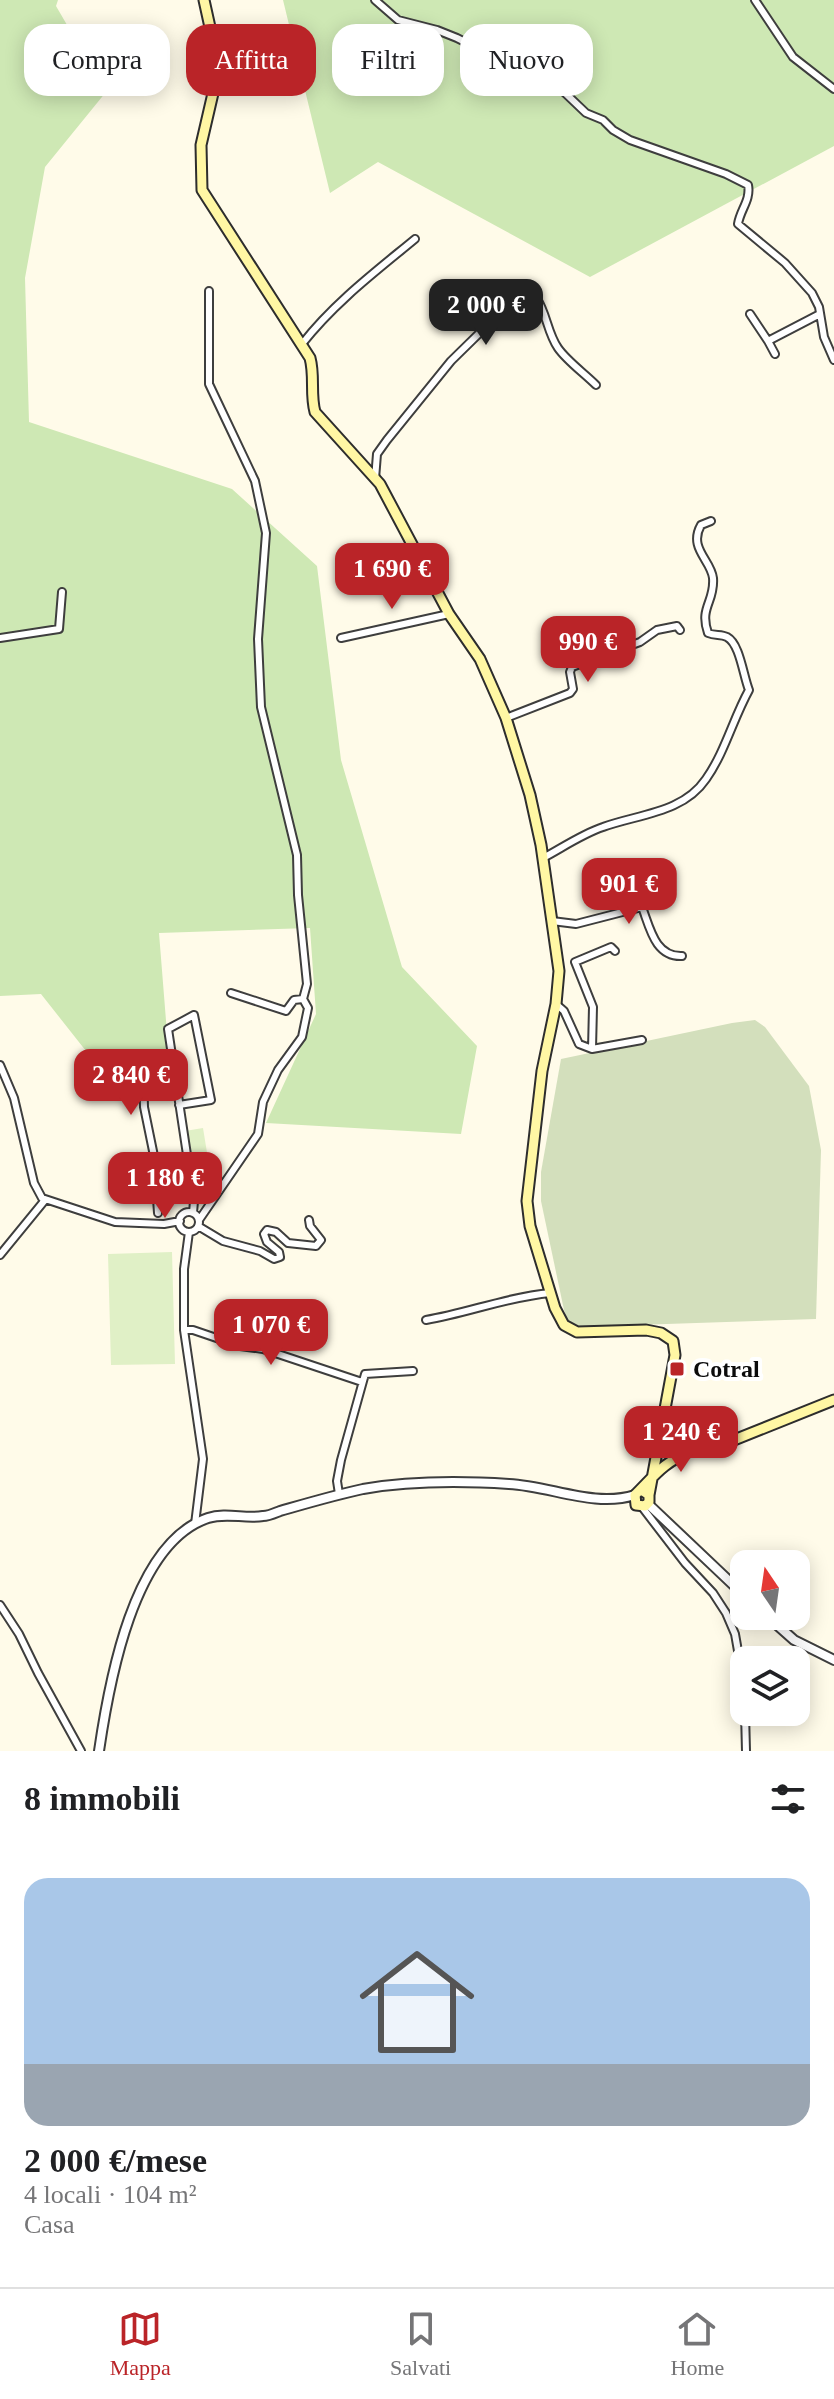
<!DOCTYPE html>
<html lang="it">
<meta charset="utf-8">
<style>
:root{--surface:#fff;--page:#f6f6f6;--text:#202124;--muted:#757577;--line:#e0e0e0;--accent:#ba2428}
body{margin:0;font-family:"Times New Roman",serif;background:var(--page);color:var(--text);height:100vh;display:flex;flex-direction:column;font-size:30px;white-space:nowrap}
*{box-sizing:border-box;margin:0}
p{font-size:26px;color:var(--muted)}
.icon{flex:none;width:44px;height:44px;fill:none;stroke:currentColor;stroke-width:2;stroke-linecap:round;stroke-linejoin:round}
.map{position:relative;height:1751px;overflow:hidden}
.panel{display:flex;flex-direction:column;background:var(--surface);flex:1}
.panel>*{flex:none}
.top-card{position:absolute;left:24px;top:24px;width:786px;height:72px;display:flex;gap:16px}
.needle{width:52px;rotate:347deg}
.tools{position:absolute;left:730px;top:1550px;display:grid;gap:16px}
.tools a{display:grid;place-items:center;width:80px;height:80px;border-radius:16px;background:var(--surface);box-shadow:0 4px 20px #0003;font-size:40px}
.price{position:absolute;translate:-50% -68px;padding:0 18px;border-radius:16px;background:var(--accent);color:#fff;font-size:26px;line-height:52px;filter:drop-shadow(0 2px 4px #0008)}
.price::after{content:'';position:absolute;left:50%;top:48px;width:24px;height:18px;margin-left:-12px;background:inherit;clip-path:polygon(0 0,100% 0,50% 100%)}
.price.on{background:#222;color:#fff}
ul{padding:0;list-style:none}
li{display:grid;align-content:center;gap:16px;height:424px;padding:0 24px}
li+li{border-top:2px solid var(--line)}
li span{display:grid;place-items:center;height:248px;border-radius:24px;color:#555}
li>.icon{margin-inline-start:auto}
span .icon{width:144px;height:144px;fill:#fffc;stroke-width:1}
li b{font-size:34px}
h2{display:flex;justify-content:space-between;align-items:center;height:96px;padding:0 24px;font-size:34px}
.chip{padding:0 28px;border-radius:24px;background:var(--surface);box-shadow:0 4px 20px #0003;font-size:28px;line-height:72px}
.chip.on{background:var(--accent);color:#fff}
.tabs{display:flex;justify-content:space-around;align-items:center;height:112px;border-top:2px solid var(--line);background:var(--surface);font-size:22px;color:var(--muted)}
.tabs a{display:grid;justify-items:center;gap:4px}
.tabs .on{color:var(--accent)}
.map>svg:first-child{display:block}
</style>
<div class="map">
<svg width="834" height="1751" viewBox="0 0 834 1751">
<rect width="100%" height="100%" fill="#fffbe9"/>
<path fill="#cee8b4" d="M 0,0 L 58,0 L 56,6 L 106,92 L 45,167 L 25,278 L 29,422 L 232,489 L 317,566 L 341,760 L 402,967 L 477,1046 L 461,1134 L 266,1123 L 316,1014 L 310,928 L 159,933 L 169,1058 L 101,1070 L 41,994 L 0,996 Z
M 283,0 L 834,0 L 834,146 L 590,277 L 378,162 L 330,193 Z"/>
<path fill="#d3dfbc" d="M 755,1020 L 765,1027 L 809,1086 L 821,1150 L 816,1319 L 576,1327 L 567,1319 L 564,1310 L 541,1201 L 541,1172 L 561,1059 L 732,1023 Z"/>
<path fill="#e0f0c6" d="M 203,1128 L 210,1171 L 192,1174 L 185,1131 Z
M 172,1252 L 175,1364 L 111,1365 L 108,1254 Z"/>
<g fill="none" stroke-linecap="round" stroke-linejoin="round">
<defs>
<path id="minor" d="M 375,0 L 398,20 L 437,30 L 457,38 L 564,92 L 586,113 L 603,120 L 613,130 L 630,140 L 726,174 L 748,185 C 751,200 740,210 738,224 L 785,263 L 812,293 L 819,307 L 824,337 L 834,360
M 755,0 L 793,57 L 834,89
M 209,291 L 209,384 L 255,481 L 266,533 L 258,639 L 261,707 L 297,855 L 298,895 L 307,984 L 303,999
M 750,314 L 768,341 L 820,314
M 768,341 L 775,354
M 302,344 C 334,303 375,272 415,239
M 375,479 L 377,454 L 387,440 L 451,361 L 503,310 L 517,286 C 547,292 543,327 558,348 C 567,361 584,373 596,385
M 0,638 L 59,629 L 62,592
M 341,638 L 449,614
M 506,718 L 570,693 L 573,689 L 570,672 L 572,667 L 640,642 L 657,630 L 677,626 L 680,630
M 543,858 C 562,848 582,834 603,827 C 639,814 683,813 706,779 C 725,752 733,719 749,690 C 743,675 740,644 727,637 C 721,634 715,636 708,633 C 699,607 715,602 713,578 C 711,560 688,548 701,525 L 711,521
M 552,921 L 576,924 L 642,907 C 650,928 655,957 682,956
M 556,1004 L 564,1011 L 579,1044 L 592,1049 L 642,1040
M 592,1049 L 593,1007 L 575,962 L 611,947 L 615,951
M 0,1065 L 14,1098 L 34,1183 L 42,1198 L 115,1222 L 164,1224 L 180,1221
M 179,1105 L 211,1100 L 194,1015 L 168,1029 L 194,1201 L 193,1213
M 157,1190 L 192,1184
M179 1222a10 10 0 1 1 20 0a10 10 0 1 1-20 0Z
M 158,1213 L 154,1156 L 144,1107 L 143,1072 L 173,1066
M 199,1220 L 258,1134 L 263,1102 L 278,1070 L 302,1037 L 308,1008 L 303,999 L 294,1000 L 286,1011 L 231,993
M 198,1226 L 223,1241 L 260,1251 L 274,1259 L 280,1257 L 279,1252 L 267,1242 L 264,1234 L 267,1230 L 276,1232 L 288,1243 L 316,1246 L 321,1240 L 310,1226 L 309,1220
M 189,1232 L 184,1269 L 184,1330 L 203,1459 L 195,1524
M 0,1255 L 45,1200
M 426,1320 C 468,1313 507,1297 550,1293
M 184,1330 L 193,1330 L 240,1346 L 263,1349 L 362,1382
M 339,1494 L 337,1481 L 341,1460 L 365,1374 L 413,1371
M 642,1507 L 685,1563 L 713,1593 L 726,1613 L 735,1634 L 744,1685
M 0,1605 L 19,1634 L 38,1673 L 81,1751
M 745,1712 L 746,1751"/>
<path id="tertiary" d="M 648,1504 L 744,1595
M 767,1616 L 794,1640 L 834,1660
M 99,1751 C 109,1683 133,1543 208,1518 C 226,1512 245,1519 263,1516 C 269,1516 275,1513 280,1511 C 308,1503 335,1495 363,1489 C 409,1481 462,1481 509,1484 C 551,1486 594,1508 635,1495"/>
<path id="secondary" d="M 204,0 L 217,59 L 217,76 L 201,145 L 202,190 L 310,358 C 315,376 310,394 315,412 L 380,484 L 449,614 L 480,659 L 506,718 L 530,795 L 541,845 L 559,971 L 556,1004 L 542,1071 L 527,1201 L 530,1226 L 555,1308 L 564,1325 L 577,1332 L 646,1330 L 661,1333 L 673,1341 L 675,1355 L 649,1495
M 658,1450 L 678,1447 L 714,1448 L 834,1400
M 639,1491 L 643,1491 L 649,1495 L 649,1502 L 645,1506 L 636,1505 L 635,1495 C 657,1473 662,1464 692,1450"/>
</defs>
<use href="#minor" stroke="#3e3e3e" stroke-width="10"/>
<use href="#tertiary" stroke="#3e3e3e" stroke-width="12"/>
<use href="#secondary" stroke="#2d2d2d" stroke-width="13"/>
<use href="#minor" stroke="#fff" stroke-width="6"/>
<use href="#tertiary" stroke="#fff" stroke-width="8"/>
<use href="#secondary" stroke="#fff7a4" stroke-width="9"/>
</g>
<rect fill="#ba2428" stroke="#fff" stroke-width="3" x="669" y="1361" width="16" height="16" rx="4"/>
<g text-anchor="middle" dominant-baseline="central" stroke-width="8" stroke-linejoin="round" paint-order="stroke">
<g font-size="24" font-weight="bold" fill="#0b0b0b" stroke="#fff" text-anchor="start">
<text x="693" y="1369">Cotral</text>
</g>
</g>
</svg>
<div class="tools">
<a><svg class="needle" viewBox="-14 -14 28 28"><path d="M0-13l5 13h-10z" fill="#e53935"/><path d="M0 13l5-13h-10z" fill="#757577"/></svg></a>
<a><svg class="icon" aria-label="layers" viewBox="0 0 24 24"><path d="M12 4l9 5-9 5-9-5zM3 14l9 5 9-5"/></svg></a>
</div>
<b class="price on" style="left:486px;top:347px">2 000 €</b>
<b class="price" style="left:392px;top:611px">1 690 €</b>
<b class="price" style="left:588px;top:684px">990 €</b>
<b class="price" style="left:629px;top:926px">901 €</b>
<b class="price" style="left:131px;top:1117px">2 840 €</b>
<b class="price" style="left:165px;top:1220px">1 180 €</b>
<b class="price" style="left:271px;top:1367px">1 070 €</b>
<b class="price" style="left:681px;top:1474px">1 240 €</b>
<div class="top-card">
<a class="chip">Compra</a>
<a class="chip on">Affitta</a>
<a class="chip">Filtri</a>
<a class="chip">Nuovo</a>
</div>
</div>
<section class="panel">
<h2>8 immobili<svg class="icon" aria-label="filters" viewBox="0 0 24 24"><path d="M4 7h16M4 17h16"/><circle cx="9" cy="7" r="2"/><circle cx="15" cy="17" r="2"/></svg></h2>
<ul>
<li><span style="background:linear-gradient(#a9c7e8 75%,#9aa5b1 0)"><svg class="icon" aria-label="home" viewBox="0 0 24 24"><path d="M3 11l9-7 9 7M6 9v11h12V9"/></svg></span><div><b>2 000 €/mese</b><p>4 locali · 104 m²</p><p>Casa</p></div></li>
</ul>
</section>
<nav class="tabs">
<a class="on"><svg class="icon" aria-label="map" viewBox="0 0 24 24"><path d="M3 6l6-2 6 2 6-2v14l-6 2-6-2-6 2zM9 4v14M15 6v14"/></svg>Mappa</a>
<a><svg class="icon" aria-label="saved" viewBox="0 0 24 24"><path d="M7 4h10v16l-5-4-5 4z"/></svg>Salvati</a>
<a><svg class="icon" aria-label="home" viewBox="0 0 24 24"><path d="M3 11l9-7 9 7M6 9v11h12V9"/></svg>Home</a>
</nav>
